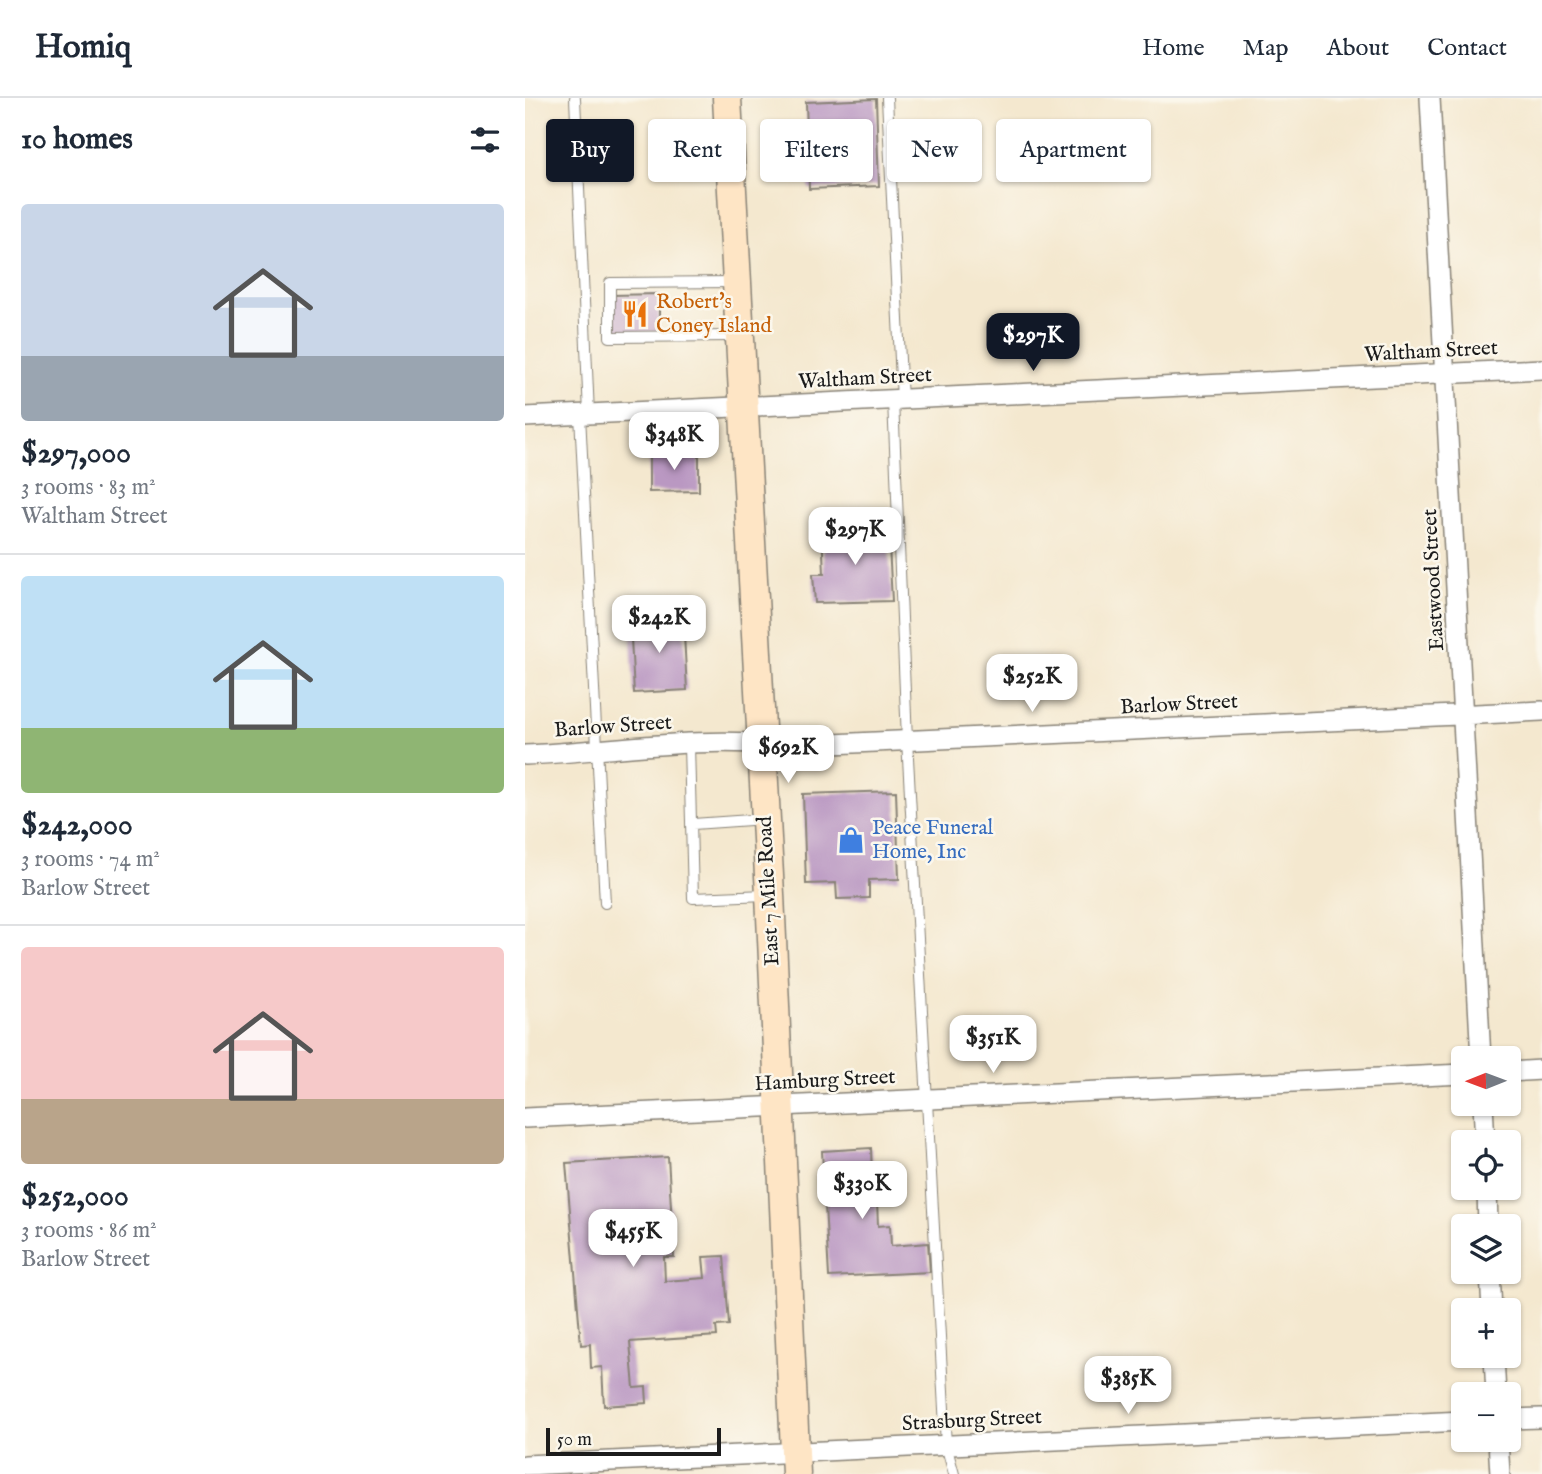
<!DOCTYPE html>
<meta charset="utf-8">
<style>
:root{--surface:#fff;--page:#f2f2f3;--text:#1f2937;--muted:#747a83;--line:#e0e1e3;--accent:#111827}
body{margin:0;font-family:"IM FELL English",serif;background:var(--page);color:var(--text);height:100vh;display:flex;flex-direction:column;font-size:26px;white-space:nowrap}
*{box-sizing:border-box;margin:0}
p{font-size:23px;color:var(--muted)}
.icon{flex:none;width:38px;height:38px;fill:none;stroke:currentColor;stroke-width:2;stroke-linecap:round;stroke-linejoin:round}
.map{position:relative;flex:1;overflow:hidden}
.details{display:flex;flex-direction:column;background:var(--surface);width:525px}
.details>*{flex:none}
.hud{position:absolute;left:21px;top:21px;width:665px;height:63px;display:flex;gap:14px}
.needle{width:46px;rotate:269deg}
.controls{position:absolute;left:926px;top:948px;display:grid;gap:14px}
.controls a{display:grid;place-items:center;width:70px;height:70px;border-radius:7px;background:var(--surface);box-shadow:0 2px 5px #0004;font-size:35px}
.scale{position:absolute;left:21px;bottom:18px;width:175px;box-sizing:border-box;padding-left:7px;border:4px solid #1c1c1c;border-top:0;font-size:19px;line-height:24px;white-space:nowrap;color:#1c1c1c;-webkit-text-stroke:5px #fbf7ec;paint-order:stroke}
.price{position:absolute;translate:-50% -60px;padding:0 16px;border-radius:14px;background:#fff;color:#222;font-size:23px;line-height:46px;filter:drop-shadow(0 2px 4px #0008)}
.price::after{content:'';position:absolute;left:50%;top:42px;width:21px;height:16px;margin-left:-10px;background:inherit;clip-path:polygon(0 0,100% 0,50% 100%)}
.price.selected{background:var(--accent);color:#fff}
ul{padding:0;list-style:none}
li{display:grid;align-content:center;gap:14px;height:371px;padding:0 21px}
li+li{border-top:2px solid var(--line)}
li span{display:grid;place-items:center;height:217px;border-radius:7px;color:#555}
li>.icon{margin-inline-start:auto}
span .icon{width:126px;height:126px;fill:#fffc;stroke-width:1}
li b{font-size:30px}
h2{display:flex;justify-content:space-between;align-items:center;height:84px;padding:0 21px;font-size:30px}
.chip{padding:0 24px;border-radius:7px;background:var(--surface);box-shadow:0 2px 5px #0004;font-size:24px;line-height:63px}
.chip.selected{background:var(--accent);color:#fff}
header{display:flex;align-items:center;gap:42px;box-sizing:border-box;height:98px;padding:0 35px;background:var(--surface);border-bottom:2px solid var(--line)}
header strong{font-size:33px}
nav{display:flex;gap:38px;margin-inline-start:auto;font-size:24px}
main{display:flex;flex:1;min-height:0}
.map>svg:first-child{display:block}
</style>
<header>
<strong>Homiq</strong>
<nav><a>Home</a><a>Map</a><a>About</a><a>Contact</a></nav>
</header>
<main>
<section class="details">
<h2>10 homes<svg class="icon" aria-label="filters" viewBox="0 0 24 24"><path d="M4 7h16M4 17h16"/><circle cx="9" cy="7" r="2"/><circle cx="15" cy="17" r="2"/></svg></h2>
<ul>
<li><span style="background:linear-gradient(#c9d6e8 70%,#9aa5b1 0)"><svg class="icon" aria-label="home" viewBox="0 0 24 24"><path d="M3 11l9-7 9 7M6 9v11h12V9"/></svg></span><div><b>$297,000</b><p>3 rooms · 83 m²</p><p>Waltham Street</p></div></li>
<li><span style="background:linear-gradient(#bfe0f5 70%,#8fb573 0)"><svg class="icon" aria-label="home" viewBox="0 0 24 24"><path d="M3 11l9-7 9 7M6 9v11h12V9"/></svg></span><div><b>$242,000</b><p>3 rooms · 74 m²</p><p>Barlow Street</p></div></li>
<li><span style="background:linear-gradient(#f6c9c9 70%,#b9a48a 0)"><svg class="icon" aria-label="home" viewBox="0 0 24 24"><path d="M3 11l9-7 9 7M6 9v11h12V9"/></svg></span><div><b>$252,000</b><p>3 rooms · 86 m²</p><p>Barlow Street</p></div></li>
</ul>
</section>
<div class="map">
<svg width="1017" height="1376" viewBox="0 0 1017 1376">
<rect width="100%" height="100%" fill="#fbf7ec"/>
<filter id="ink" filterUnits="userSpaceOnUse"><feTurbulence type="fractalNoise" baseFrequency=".0143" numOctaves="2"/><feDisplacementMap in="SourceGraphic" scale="14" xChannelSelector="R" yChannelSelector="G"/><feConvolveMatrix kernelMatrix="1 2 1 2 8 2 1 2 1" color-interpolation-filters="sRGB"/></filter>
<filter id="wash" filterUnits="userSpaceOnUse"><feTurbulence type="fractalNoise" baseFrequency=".00686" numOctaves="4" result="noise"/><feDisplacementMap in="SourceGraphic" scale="28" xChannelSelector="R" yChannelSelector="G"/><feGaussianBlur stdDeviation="1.57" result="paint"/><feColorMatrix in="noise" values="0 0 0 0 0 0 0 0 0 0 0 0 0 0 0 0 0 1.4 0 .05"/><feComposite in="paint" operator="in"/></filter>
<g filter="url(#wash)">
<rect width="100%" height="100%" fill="#f4e8cf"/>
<g id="blocks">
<path fill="#ba98c2" d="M 351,1 L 354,88 L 284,91 L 281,4 Z
M 134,196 L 134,234 L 87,235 L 86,197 Z
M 174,354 L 174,393 L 124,394 L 124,355 Z
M 363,429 L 367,503 L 290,505 L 288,476 L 299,476 L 297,432 Z
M 158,518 L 162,592 L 109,595 L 105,522 Z
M 371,693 L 374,781 L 344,782 L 344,800 L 312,801 L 311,785 L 281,786 L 278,696 Z
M 346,1050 L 347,1079 L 362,1078 L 363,1102 L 352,1103 L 353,1128 L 365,1127 L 366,1148 L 403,1145 L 405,1174 L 304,1179 L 297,1053 Z
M 143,1059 L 149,1159 L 139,1159 L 140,1183 L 180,1180 L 178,1159 L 199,1158 L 204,1227 L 191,1228 L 192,1238 L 105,1244 L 109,1290 L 121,1289 L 122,1305 L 79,1308 L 77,1269 L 66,1270 L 65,1246 L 56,1247 L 41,1065 Z"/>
</g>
</g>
<g filter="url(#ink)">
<use href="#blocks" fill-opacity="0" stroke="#888276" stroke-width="2"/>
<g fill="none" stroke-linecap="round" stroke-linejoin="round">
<defs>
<path id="lane" d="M 50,0 L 64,316
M 362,0 L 377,302
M 211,184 L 85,185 L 85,239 L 212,238
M 368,302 L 382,642 L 421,1347 L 429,1376
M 55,317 L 80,805
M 164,647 L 168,800 L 241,797
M 168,726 L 240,721"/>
<path id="street" d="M 905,0 L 956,961
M 0,319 L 1017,271
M 0,657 C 86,653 179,637 264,648 L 1017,613
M 984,974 L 1017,972
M 958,1006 L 960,1045
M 0,1020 L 938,976
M 962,1090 L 963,1129
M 965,1174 L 967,1213
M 969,1258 L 971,1297
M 984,1321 L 1017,1320
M 973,1342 L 975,1376
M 0,1367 L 938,1323"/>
<path id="secondary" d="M 202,0 L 245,796 L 271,1376"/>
</defs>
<use href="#lane" stroke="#888276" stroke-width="12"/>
<use href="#street" stroke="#888276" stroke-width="22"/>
<use href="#secondary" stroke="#888276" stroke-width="31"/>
<use href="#lane" stroke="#fff" stroke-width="10"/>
<use href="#street" stroke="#fff" stroke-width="19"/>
<use href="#secondary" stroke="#fee5c5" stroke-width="28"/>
</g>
</g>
<defs>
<symbol id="restaurant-bare" viewBox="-9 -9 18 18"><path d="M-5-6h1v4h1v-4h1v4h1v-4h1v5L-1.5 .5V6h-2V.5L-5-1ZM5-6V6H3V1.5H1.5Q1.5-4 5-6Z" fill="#e8710a" stroke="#fbf7ec" stroke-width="2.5" paint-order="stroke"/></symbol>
<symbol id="shop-bare" viewBox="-9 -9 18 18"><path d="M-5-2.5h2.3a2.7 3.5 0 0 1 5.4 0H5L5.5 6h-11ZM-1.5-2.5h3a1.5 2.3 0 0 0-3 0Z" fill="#3f7fe0" stroke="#fbf7ec" stroke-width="2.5" paint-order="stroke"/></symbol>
</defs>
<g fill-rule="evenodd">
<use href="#restaurant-bare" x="91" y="197" width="38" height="38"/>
<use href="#shop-bare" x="307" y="723" width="38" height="38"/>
</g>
<g text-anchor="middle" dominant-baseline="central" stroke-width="5" stroke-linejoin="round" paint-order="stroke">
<g font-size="21" fill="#c56008" stroke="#fbf7ec" text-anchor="start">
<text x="131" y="204">Robert's<tspan x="131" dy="24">Coney Island</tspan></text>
</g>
<g font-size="21" fill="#1c1c1c" stroke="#fbf7ec">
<text transform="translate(906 254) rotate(-3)">Waltham Street</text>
<text transform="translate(340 281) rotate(-3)">Waltham Street</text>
<text transform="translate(909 482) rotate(-93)">Eastwood Street</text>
<text transform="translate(654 607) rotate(-3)">Barlow Street</text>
<text transform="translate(88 629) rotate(-4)">Barlow Street</text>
<text transform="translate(244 793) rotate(-93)">East 7 Mile Road</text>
<text transform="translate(300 983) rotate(-3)">Hamburg Street</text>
<text transform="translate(447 1323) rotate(-3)">Strasburg Street</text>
</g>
<g font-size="21" fill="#366cbe" stroke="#fbf7ec" text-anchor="start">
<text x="347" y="730">Peace Funeral<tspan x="347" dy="24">Home, Inc</tspan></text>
</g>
</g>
</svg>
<div class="controls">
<a><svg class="needle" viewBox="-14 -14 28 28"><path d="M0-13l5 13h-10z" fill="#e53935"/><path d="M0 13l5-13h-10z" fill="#747a83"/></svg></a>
<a><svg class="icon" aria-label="locate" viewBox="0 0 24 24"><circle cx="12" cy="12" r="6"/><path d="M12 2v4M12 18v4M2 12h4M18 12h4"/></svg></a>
<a><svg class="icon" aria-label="layers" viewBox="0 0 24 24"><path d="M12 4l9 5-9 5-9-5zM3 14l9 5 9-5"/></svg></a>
<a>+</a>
<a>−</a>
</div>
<div class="scale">50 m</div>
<b class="price selected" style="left:508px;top:275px">$297K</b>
<b class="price" style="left:149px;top:374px">$348K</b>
<b class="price" style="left:330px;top:469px">$297K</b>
<b class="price" style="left:134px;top:557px">$242K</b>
<b class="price" style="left:507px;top:616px">$252K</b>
<b class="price" style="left:263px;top:687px">$692K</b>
<b class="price" style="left:468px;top:977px">$351K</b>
<b class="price" style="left:337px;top:1123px">$330K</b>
<b class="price" style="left:108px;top:1171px">$455K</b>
<b class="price" style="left:603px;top:1318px">$385K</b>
<div class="hud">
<a class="chip selected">Buy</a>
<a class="chip">Rent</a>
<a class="chip">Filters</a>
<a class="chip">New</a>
<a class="chip">Apartment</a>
</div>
</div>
</main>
